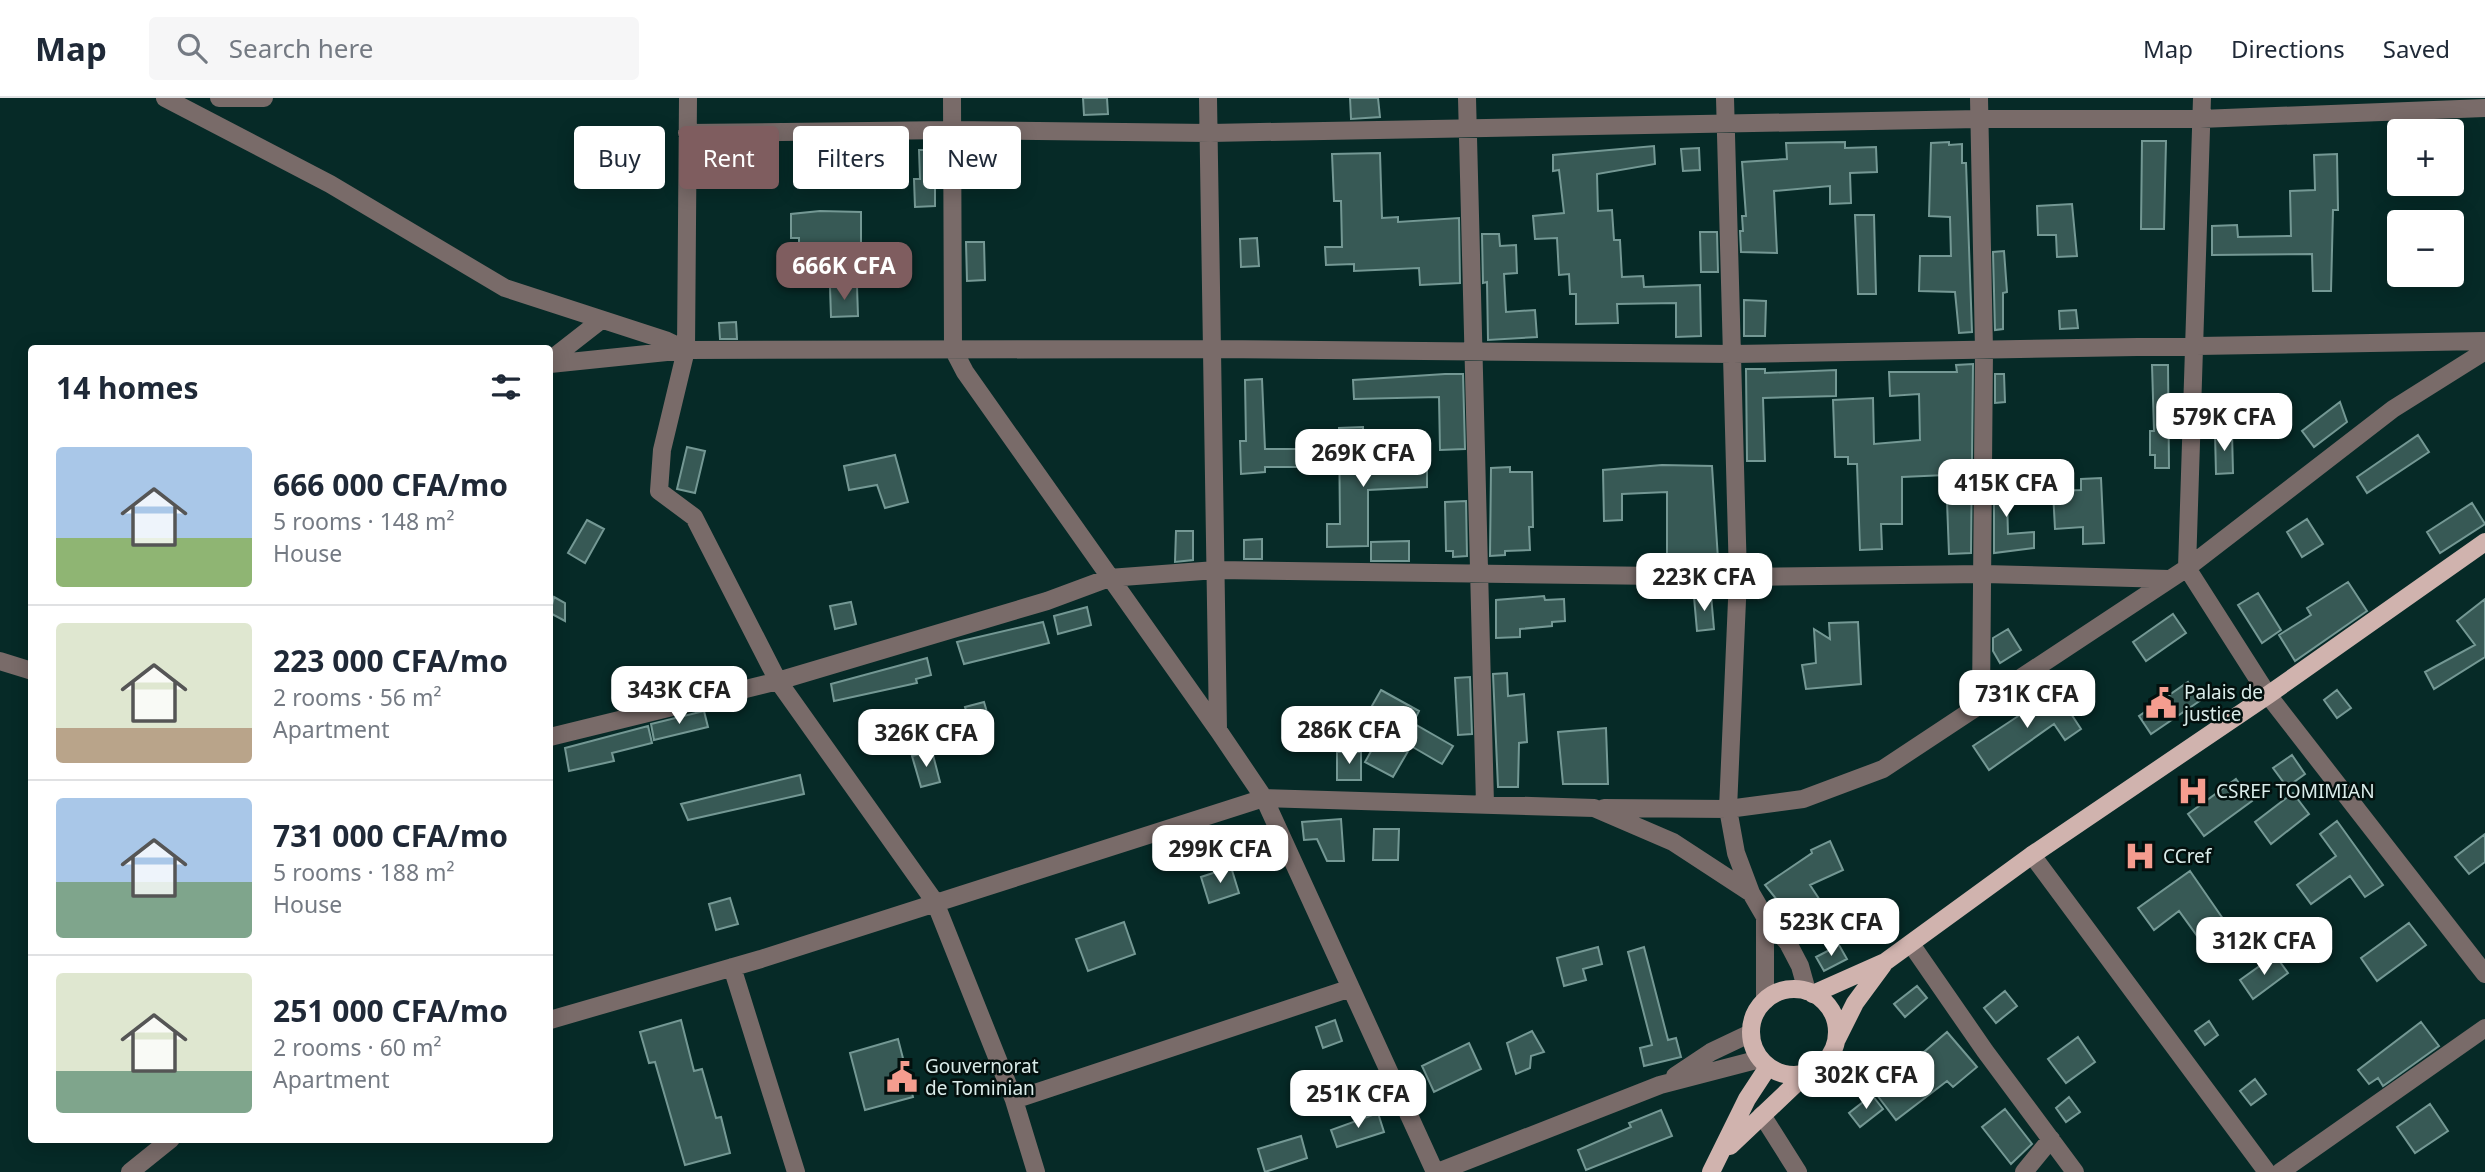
<!DOCTYPE html>
<meta charset="utf-8">
<style>
:root{--surface:#fff;--page:#f6f6f7;--text:#1f2937;--muted:#747a83;--line:#e0e1e3;--accent:#7f5d5f}
body{margin:0;font-family:"Noto Sans",sans-serif;background:var(--page);color:var(--text);height:100vh;display:flex;flex-direction:column;font-size:26px;white-space:nowrap}
*{box-sizing:border-box;margin:0}
p{font-size:23px;color:var(--muted)}
.icon{flex:none;width:38px;height:38px;fill:none;stroke:currentColor;stroke-width:2;stroke-linecap:round;stroke-linejoin:round}
.map{position:relative;flex:1;overflow:hidden}
.sheet{position:absolute;left:28px;top:247px;width:525px;height:798px;display:flex;flex-direction:column;background:var(--surface);border-radius:7px;box-shadow:0 4px 18px #0003}
.sheet>*{flex:none}
.guide{position:absolute;left:574px;top:28px;width:665px;height:63px;display:flex;gap:14px}
.fabs{position:absolute;left:2387px;top:21px;display:grid;gap:14px}
.fabs a{display:grid;place-items:center;width:77px;height:77px;border-radius:7px;background:var(--surface);box-shadow:0 4px 18px #0003;font-size:35px}
.price{position:absolute;translate:-50% -60px;padding:0 16px;border-radius:14px;background:#fff;color:#222;font-size:23px;line-height:46px;filter:drop-shadow(0 2px 4px #0008)}
.price::after{content:'';position:absolute;left:50%;top:42px;width:21px;height:16px;margin-left:-10px;background:inherit;clip-path:polygon(0 0,100% 0,50% 100%)}
.price.on{background:var(--accent);color:#fff}
ul{padding:0;list-style:none}
li{display:flex;align-items:center;gap:21px;height:175px;padding:0 28px}
li+li{border-top:2px solid var(--line)}
li span{display:grid;place-items:center;flex:none;width:196px;height:140px;border-radius:7px;color:#555}
li>.icon{margin-inline-start:auto}
span .icon{width:84px;height:84px;fill:#fffc;stroke-width:1}
li b{font-size:30px}
h2{display:flex;justify-content:space-between;align-items:center;height:84px;padding:0 28px;font-size:30px}
.chip{padding:0 24px;border-radius:7px;background:var(--surface);box-shadow:0 4px 18px #0003;font-size:24px;line-height:63px}
.chip.on{background:var(--accent);color:#fff}
header{display:flex;align-items:center;gap:42px;box-sizing:border-box;height:98px;padding:0 35px;background:var(--surface);border-bottom:2px solid var(--line)}
header strong{font-size:33px}
nav{display:flex;gap:38px;margin-inline-start:auto;font-size:24px}
.search{width:490px;height:63px;background:var(--page);display:flex;align-items:center;gap:18px;box-sizing:border-box;padding:0 24px;border-radius:7px;color:var(--muted);font-size:26px}
.map>svg:first-child{display:block}
</style>
<header>
<strong>Map</strong>
<div class="search"><svg class="icon" aria-label="search" viewBox="0 0 24 24"><circle cx="10" cy="10" r="6"/><path d="M15 15l6 6"/></svg>Search here</div>
<nav><a>Map</a><a>Directions</a><a>Saved</a></nav>
</header>
<div class="map">
<svg width="2485" height="1074" viewBox="0 0 2485 1074">
<rect width="100%" height="100%" fill="#062a27"/>
<path fill="#375955" stroke="#749894" stroke-width="2" d="M 1083,0 L 1107,0 L 1108,16 L 1084,17 Z
M 1350,0 L 1378,0 L 1380,19 L 1351,21 Z
M 2142,43 L 2166,43 L 2164,131 L 2141,131 Z
M 1845,44 L 1845,50 L 1876,49 L 1877,74 L 1850,75 L 1851,105 L 1830,106 L 1830,88 L 1774,93 L 1777,155 L 1741,154 L 1740,133 L 1743,133 L 1742,118 L 1746,118 L 1742,64 L 1787,61 L 1786,45 Z
M 1949,44 L 1949,47 L 1962,46 L 1962,65 L 1966,65 L 1972,234 L 1959,235 L 1955,194 L 1919,193 L 1920,158 L 1951,158 L 1950,119 L 1929,118 L 1931,45 Z
M 719,48 L 738,48 L 739,85 L 719,85 Z
M 984,48 L 985,86 L 964,87 L 964,51 Z
M 1654,48 L 1655,66 L 1597,76 L 1598,113 L 1612,112 L 1614,142 L 1620,142 L 1622,179 L 1643,178 L 1644,189 L 1700,187 L 1701,238 L 1676,239 L 1676,205 L 1617,206 L 1618,225 L 1576,226 L 1576,196 L 1570,196 L 1569,176 L 1559,177 L 1557,140 L 1535,141 L 1533,118 L 1564,115 L 1559,72 L 1553,73 L 1553,57 Z
M 1699,50 L 1700,72 L 1683,73 L 1681,51 Z
M 919,52 L 941,52 L 941,87 L 935,87 L 935,108 L 915,109 L 914,81 L 920,81 Z
M 1380,55 L 1382,120 L 1398,119 L 1398,124 L 1459,120 L 1460,185 L 1420,187 L 1419,170 L 1354,173 L 1354,166 L 1326,167 L 1325,149 L 1342,149 L 1341,103 L 1334,103 L 1332,56 Z
M 2337,56 L 2338,112 L 2333,112 L 2331,193 L 2313,193 L 2312,156 L 2212,157 L 2212,128 L 2237,127 L 2238,139 L 2291,138 L 2290,93 L 2315,92 L 2314,57 Z
M 2072,106 L 2077,158 L 2057,159 L 2056,137 L 2038,137 L 2037,108 Z
M 820,113 L 861,114 L 861,147 L 815,146 L 816,172 L 799,173 L 799,140 L 791,140 L 791,116 Z
M 1855,117 L 1874,117 L 1876,196 L 1858,196 Z
M 1700,134 L 1717,134 L 1718,174 L 1701,174 Z
M 1482,136 L 1499,136 L 1500,148 L 1516,147 L 1517,175 L 1504,176 L 1506,214 L 1535,212 L 1537,239 L 1488,242 L 1487,184 L 1483,185 Z
M 1257,140 L 1259,168 L 1241,169 L 1240,141 Z
M 966,144 L 984,144 L 985,182 L 967,183 Z
M 2004,153 L 2007,194 L 2003,195 L 2003,231 L 1995,232 L 1993,154 Z
M 857,188 L 858,218 L 831,219 L 830,189 Z
M 1744,202 L 1766,203 L 1765,238 L 1744,238 Z
M 2076,212 L 2078,230 L 2060,231 L 2059,213 Z
M 736,224 L 737,241 L 720,241 L 719,225 Z
M 1973,266 L 1971,455 L 1949,456 L 1946,377 L 1902,379 L 1902,426 L 1881,426 L 1882,451 L 1860,452 L 1857,366 L 1848,366 L 1848,359 L 1835,359 L 1833,302 L 1873,300 L 1874,346 L 1920,342 L 1919,296 L 1890,298 L 1889,274 L 1957,274 L 1956,267 Z
M 2152,267 L 2168,267 L 2169,370 L 2155,370 L 2155,357 L 2150,357 L 2150,333 L 2154,333 Z
M 1746,271 L 1765,271 L 1765,275 L 1836,272 L 1836,298 L 1763,300 L 1765,363 L 1747,363 Z
M 1445,276 L 1463,276 L 1465,351 L 1440,352 L 1439,299 L 1354,301 L 1353,282 Z
M 1995,276 L 2004,276 L 2005,304 L 1995,305 Z
M 1262,281 L 1265,351 L 1298,351 L 1298,369 L 1265,369 L 1265,374 L 1241,376 L 1240,343 L 1246,343 L 1245,282 Z
M 2340,304 L 2347,324 L 2314,349 L 2302,333 Z
M 1363,329 L 1364,372 L 1427,370 L 1427,389 L 1368,392 L 1368,448 L 1327,449 L 1327,426 L 1340,426 L 1339,330 Z
M 2232,334 L 2233,375 L 2216,376 L 2215,335 Z
M 2418,337 L 2429,354 L 2367,395 L 2357,379 Z
M 687,349 L 705,353 L 695,395 L 677,391 Z
M 895,357 L 908,404 L 885,410 L 877,387 L 849,392 L 844,368 Z
M 1662,367 L 1712,368 L 1718,461 L 1667,463 L 1667,394 L 1622,396 L 1622,422 L 1604,423 L 1603,372 Z
M 1994,368 L 2006,368 L 2008,436 L 2034,434 L 2034,450 L 1994,455 Z
M 1510,369 L 1510,374 L 1532,374 L 1533,429 L 1529,429 L 1530,452 L 1505,453 L 1505,457 L 1490,458 L 1491,370 Z
M 2101,380 L 2104,445 L 2083,446 L 2083,429 L 2055,431 L 2053,393 L 2081,392 L 2081,381 Z
M 1466,403 L 1467,458 L 1453,459 L 1453,453 L 1446,453 L 1445,404 Z
M 2472,405 L 2485,426 L 2440,455 L 2427,434 Z
M 2307,421 L 2323,446 L 2302,459 L 2287,434 Z
M 587,422 L 604,431 L 585,465 L 568,455 Z
M 1176,433 L 1193,433 L 1193,462 L 1175,464 Z
M 1262,441 L 1262,461 L 1244,461 L 1244,442 Z
M 1409,443 L 1409,463 L 1371,463 L 1371,444 Z
M 2348,484 L 2367,513 L 2295,563 L 2279,537 L 2311,517 L 2307,510 Z
M 2258,495 L 2281,532 L 2262,545 L 2238,507 Z
M 1711,497 L 1714,531 L 1697,533 L 1694,499 Z
M 1544,498 L 1545,502 L 1564,501 L 1565,523 L 1552,524 L 1552,528 L 1520,531 L 1520,539 L 1496,540 L 1496,502 Z
M 554,499 L 565,505 L 565,523 L 550,515 Z
M 2485,501 L 2485,559 L 2434,591 L 2425,574 L 2475,547 L 2457,523 Z
M 851,504 L 856,526 L 835,531 L 830,508 Z
M 1087,509 L 1091,527 L 1058,536 L 1054,518 Z
M 2173,516 L 2186,535 L 2146,563 L 2133,544 Z
M 1043,524 L 1049,545 L 964,566 L 957,544 Z
M 1858,524 L 1861,586 L 1806,591 L 1802,567 L 1816,565 L 1814,531 L 1830,541 L 1829,525 Z
M 2008,531 L 2021,552 L 2000,565 L 1993,553 L 1993,540 Z
M 927,560 L 931,577 L 916,581 L 917,585 L 834,603 L 831,586 Z
M 1507,575 L 1508,598 L 1524,596 L 1527,644 L 1519,645 L 1518,689 L 1498,689 L 1493,576 Z
M 1470,579 L 1472,636 L 1458,637 L 1455,580 Z
M 2188,584 L 2201,602 L 2151,636 L 2139,618 Z
M 1381,592 L 1419,613 L 1413,625 L 1453,648 L 1442,666 L 1411,648 L 1393,679 L 1365,664 L 1384,630 L 1365,620 Z
M 2337,592 L 2351,610 L 2337,620 L 2324,602 Z
M 2056,593 L 2081,631 L 2065,642 L 2054,626 L 1989,672 L 1973,648 Z
M 984,604 L 989,621 L 970,627 L 965,609 Z
M 704,613 L 708,629 L 654,642 L 651,626 Z
M 648,628 L 652,645 L 612,655 L 614,663 L 569,673 L 565,650 Z
M 1606,630 L 1608,686 L 1563,686 L 1558,634 Z
M 932,653 L 940,684 L 921,689 L 912,658 Z
M 1337,654 L 1361,654 L 1361,682 L 1337,682 Z
M 2292,657 L 2305,676 L 2287,689 L 2273,670 Z
M 800,677 L 804,696 L 688,722 L 681,706 Z
M 2236,681 L 2252,703 L 2204,738 L 2188,716 Z
M 2293,695 L 2309,716 L 2271,746 L 2255,724 Z
M 1341,721 L 1344,763 L 1327,763 L 1317,741 L 1304,742 L 1302,724 Z
M 2337,723 L 2383,787 L 2365,799 L 2350,778 L 2311,806 L 2297,787 L 2336,758 L 2320,736 Z
M 1374,731 L 1399,731 L 1398,762 L 1373,762 Z
M 2485,736 L 2485,764 L 2469,776 L 2455,759 Z
M 1830,743 L 1843,772 L 1810,787 L 1825,810 L 1798,828 L 1765,787 L 1812,755 L 1811,752 Z
M 1231,769 L 1239,795 L 1209,805 L 1201,779 Z
M 2190,773 L 2228,828 L 2203,846 L 2179,813 L 2154,832 L 2138,810 Z
M 730,800 L 738,826 L 716,832 L 709,806 Z
M 1124,824 L 1135,856 L 1088,873 L 1076,841 Z
M 2409,825 L 2426,847 L 2377,883 L 2361,860 Z
M 1839,847 L 1847,861 L 1824,873 L 1816,859 Z
M 1598,849 L 1602,866 L 1583,871 L 1586,882 L 1564,888 L 1557,860 Z
M 1644,849 L 1668,942 L 1676,940 L 1681,959 L 1644,968 L 1640,950 L 1652,947 L 1628,854 Z
M 2275,857 L 2288,875 L 2253,901 L 2240,882 Z
M 1917,888 L 1927,900 L 1905,919 L 1894,906 Z
M 2005,893 L 2017,908 L 1996,925 L 1984,910 Z
M 681,922 L 694,973 L 702,971 L 716,1020 L 721,1019 L 730,1055 L 685,1067 L 655,964 L 649,965 L 640,934 Z
M 1335,922 L 1342,943 L 1323,950 L 1316,929 Z
M 2209,923 L 2218,937 L 2205,947 L 2195,933 Z
M 2421,924 L 2439,948 L 2383,988 L 2378,980 L 2369,986 L 2358,972 Z
M 1532,933 L 1544,954 L 1531,958 L 1530,970 L 1516,976 L 1507,945 Z
M 1947,934 L 1977,969 L 1953,989 L 1947,983 L 1896,1022 L 1877,997 L 1927,958 L 1924,954 Z
M 2078,939 L 2095,964 L 2066,985 L 2048,961 Z
M 898,941 L 913,999 L 865,1012 L 850,955 Z
M 1469,945 L 1481,971 L 1434,994 L 1422,968 Z
M 2255,981 L 2266,996 L 2251,1007 L 2240,993 Z
M 1872,997 L 1883,1011 L 1860,1029 L 1849,1015 Z
M 2069,999 L 2080,1014 L 2066,1024 L 2056,1010 Z
M 2430,1006 L 2448,1033 L 2415,1055 L 2397,1029 Z
M 2005,1011 L 2032,1046 L 2011,1066 L 1982,1029 Z
M 1661,1012 L 1672,1038 L 1586,1072 L 1578,1052 L 1631,1029 L 1629,1025 Z
M 1378,1015 L 1384,1034 L 1337,1049 L 1331,1032 Z
M 1301,1038 L 1307,1060 L 1265,1074 L 1258,1051 Z"/>
<g fill="none" stroke-linecap="round" stroke-linejoin="round">
<path stroke="#796b69" stroke-width="18" d="M 165,0 L 330,86 L 505,190 L 665,242 L 686,252
M 219,0 L 264,0
M 688,0 L 686,252 L 662,352 L 659,393 L 694,419 L 778,583 L 935,804 L 1014,1002 L 1036,1074
M 952,0 L 953,251 L 965,274 L 1218,632
M 1208,0 L 1218,632 L 1264,700 L 1435,1074
M 1467,0 L 1485,706
M 1725,0 L 1738,479 L 1728,711 L 1736,755 L 1751,795 L 1765,819 L 1788,845 L 1800,868 L 1807,893
M 1979,0 L 1984,252 L 1981,606
M 2202,0 L 2187,470 L 2268,597 L 2485,876
M 687,35 L 952,32 L 1210,35 L 1979,21 L 2200,21 L 2485,10
M 550,262 L 600,223
M 550,266 L 686,252 L 1214,251 L 1733,256 L 2485,243
M 0,563 L 32,573
M 550,639 L 778,583 L 1047,503 L 1109,480 L 1216,472 L 1738,479 L 1984,476 L 2169,481
M 1604,710 L 1728,711 L 1803,701 L 1883,671 L 2187,470 L 2393,311 L 2485,253
M 2032,757 L 2267,1074
M 1911,846 L 1985,953 L 2075,1074
M 732,869 L 796,1074
M 1765,903 L 1765,819
M 550,922 L 761,861 L 1264,700 L 1594,710 L 1673,744 L 1751,795
M 1675,978 L 1711,954 L 1751,935
M 1014,1002 L 1351,890
M 1762,1017 L 1798,1074
M 130,1074 L 171,1041
M 1438,1074 L 1660,987 L 1760,961
M 2024,1074 L 2051,1041
M 2280,1074 L 2485,930"/>
<path stroke="#d0b3ae" stroke-width="18" d="M1751 934a43 43 0 1 1 86 0a43 43 0 1 1-86 0Z
M 1813,896 L 1885,864 L 2032,757 L 2268,597 L 2485,444
M 1837,941 L 1855,905 L 1883,867
M 1730,1048 L 1807,975
M 1711,1074 L 1747,1001 L 1768,969"/>
</g>
<defs>
<symbol id="civic-bare" viewBox="-9 -9 18 18"><path d="M-.6-6.5H3V-4.5H.6V-3L4-1V1h2V6H-6V1h2V-1L-.6-3ZM-1.2 2.5V6h2.4V2.5Z" fill="#f59d8f" stroke="#03100e" stroke-width="2.5" paint-order="stroke"/></symbol>
<symbol id="hospital-bare" viewBox="-9 -9 18 18"><path d="M-5-5h3v3.5h4V-5h3V5h-3V1.5h-4V5h-3Z" fill="#f59d8f" stroke="#03100e" stroke-width="2.5" paint-order="stroke"/></symbol>
</defs>
<g fill-rule="evenodd">
<use href="#civic-bare" x="2139" y="583" width="44" height="44"/>
<use href="#hospital-bare" x="2171" y="671" width="44" height="44"/>
<use href="#hospital-bare" x="2118" y="736" width="44" height="44"/>
<use href="#civic-bare" x="880" y="957" width="44" height="44"/>
</g>
<g text-anchor="middle" dominant-baseline="central" stroke-width="5" stroke-linejoin="round" paint-order="stroke">
<g font-size="19" fill="#daecea" stroke="#03100e" text-anchor="start">
<text x="2184" y="594">Palais de<tspan x="2184" dy="22">justice</tspan></text>
<text x="2216" y="693">CSREF TOMIMIAN</text>
<text x="2163" y="758">CCref</text>
<text x="925" y="968">Gouvernorat<tspan x="925" dy="22">de Tominian</tspan></text>
</g>
</g>
</svg>
<div class="fabs">
<a>+</a>
<a>−</a>
</div>
<b class="price on" style="left:844px;top:204px">666K CFA</b>
<b class="price" style="left:2224px;top:355px">579K CFA</b>
<b class="price" style="left:1363px;top:391px">269K CFA</b>
<b class="price" style="left:2006px;top:421px">415K CFA</b>
<b class="price" style="left:1704px;top:515px">223K CFA</b>
<b class="price" style="left:679px;top:628px">343K CFA</b>
<b class="price" style="left:2027px;top:632px">731K CFA</b>
<b class="price" style="left:1349px;top:668px">286K CFA</b>
<b class="price" style="left:926px;top:671px">326K CFA</b>
<b class="price" style="left:1220px;top:787px">299K CFA</b>
<b class="price" style="left:1831px;top:860px">523K CFA</b>
<b class="price" style="left:2264px;top:879px">312K CFA</b>
<b class="price" style="left:1866px;top:1013px">302K CFA</b>
<b class="price" style="left:1358px;top:1032px">251K CFA</b>
<div class="guide">
<a class="chip">Buy</a>
<a class="chip on">Rent</a>
<a class="chip">Filters</a>
<a class="chip">New</a>
</div>
<section class="sheet">
<h2>14 homes<svg class="icon" aria-label="filters" viewBox="0 0 24 24"><path d="M4 7h16M4 17h16"/><circle cx="9" cy="7" r="2"/><circle cx="15" cy="17" r="2"/></svg></h2>
<ul>
<li><span style="background:linear-gradient(#a9c7e8 65%,#8fb573 0)"><svg class="icon" aria-label="home" viewBox="0 0 24 24"><path d="M3 11l9-7 9 7M6 9v11h12V9"/></svg></span><div><b>666 000 CFA/mo</b><p>5 rooms · 148 m²</p><p>House</p></div></li>
<li><span style="background:linear-gradient(#dfe7d0 75%,#b9a48a 0)"><svg class="icon" aria-label="home" viewBox="0 0 24 24"><path d="M3 11l9-7 9 7M6 9v11h12V9"/></svg></span><div><b>223 000 CFA/mo</b><p>2 rooms · 56 m²</p><p>Apartment</p></div></li>
<li><span style="background:linear-gradient(#a9c7e8 60%,#7fa58c 0)"><svg class="icon" aria-label="home" viewBox="0 0 24 24"><path d="M3 11l9-7 9 7M6 9v11h12V9"/></svg></span><div><b>731 000 CFA/mo</b><p>5 rooms · 188 m²</p><p>House</p></div></li>
<li><span style="background:linear-gradient(#dfe7d0 70%,#7fa58c 0)"><svg class="icon" aria-label="home" viewBox="0 0 24 24"><path d="M3 11l9-7 9 7M6 9v11h12V9"/></svg></span><div><b>251 000 CFA/mo</b><p>2 rooms · 60 m²</p><p>Apartment</p></div></li>
</ul>
</section>
</div>
